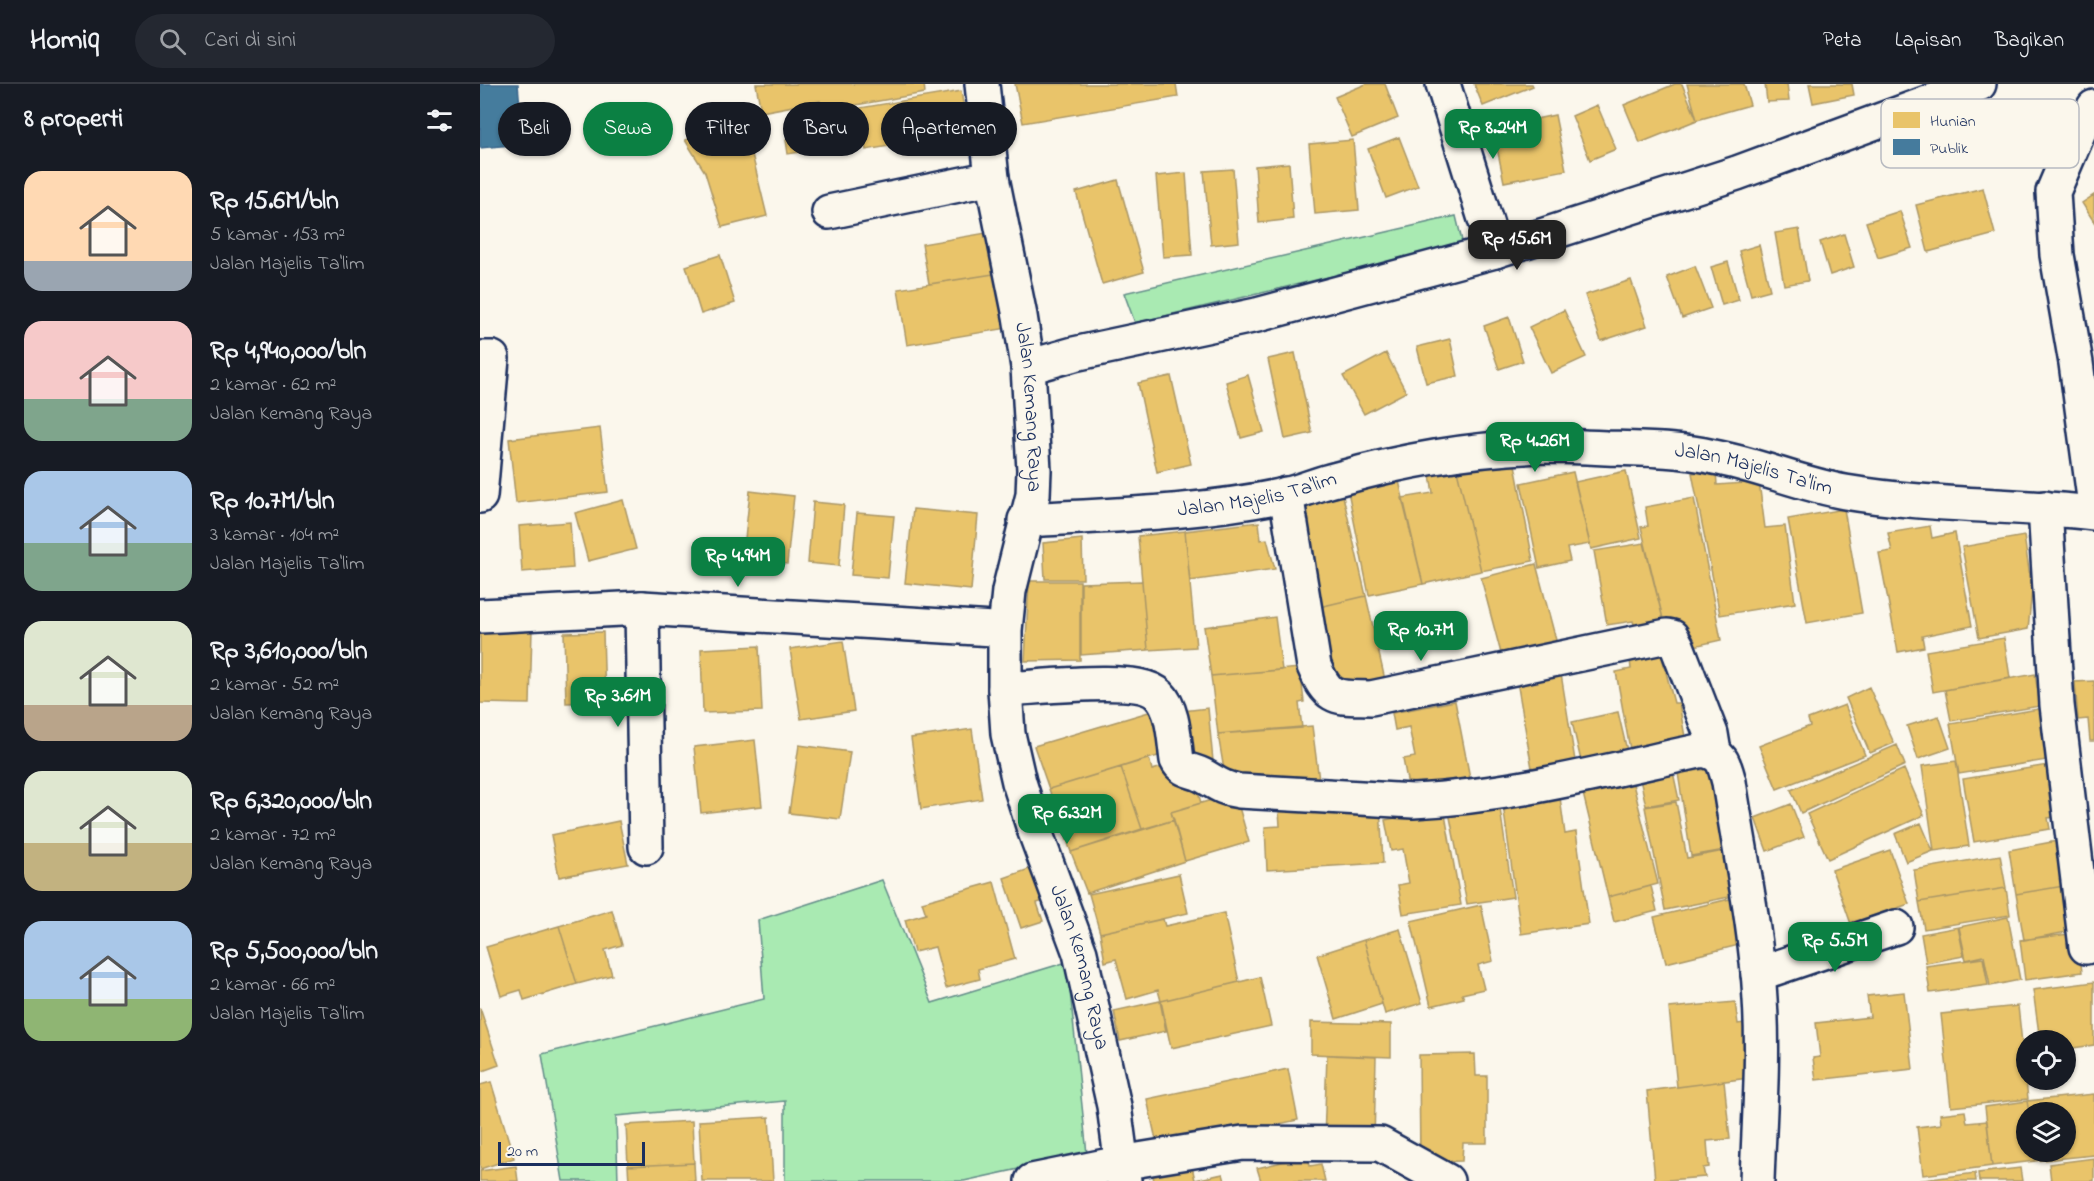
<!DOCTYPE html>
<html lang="id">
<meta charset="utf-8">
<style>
:root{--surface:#171b24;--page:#242831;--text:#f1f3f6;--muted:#9ea1a6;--line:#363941;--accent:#0b8043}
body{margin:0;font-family:"Indie Flower",sans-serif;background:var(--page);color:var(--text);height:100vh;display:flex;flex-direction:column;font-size:22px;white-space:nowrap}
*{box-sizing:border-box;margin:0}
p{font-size:20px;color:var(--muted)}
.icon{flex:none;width:33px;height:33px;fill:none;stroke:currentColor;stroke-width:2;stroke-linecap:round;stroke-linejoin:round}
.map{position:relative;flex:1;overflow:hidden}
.panel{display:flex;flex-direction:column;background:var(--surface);width:480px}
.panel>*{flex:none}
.guide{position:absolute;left:18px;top:18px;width:570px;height:54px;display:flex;gap:12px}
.buttons{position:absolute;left:1536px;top:946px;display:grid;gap:12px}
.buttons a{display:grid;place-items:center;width:60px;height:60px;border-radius:50%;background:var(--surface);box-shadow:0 2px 4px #0004;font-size:30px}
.scale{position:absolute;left:18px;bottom:15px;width:147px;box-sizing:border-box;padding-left:6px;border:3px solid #1b2f5e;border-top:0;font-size:16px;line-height:21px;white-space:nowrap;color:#1b2f5e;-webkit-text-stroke:4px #fbf7ec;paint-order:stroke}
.price{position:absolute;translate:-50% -51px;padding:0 14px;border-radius:12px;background:var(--accent);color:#fff;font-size:20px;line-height:39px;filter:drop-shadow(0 2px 3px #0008)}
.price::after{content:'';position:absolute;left:50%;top:36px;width:18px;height:14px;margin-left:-9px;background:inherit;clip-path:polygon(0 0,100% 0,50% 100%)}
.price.active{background:#222;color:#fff}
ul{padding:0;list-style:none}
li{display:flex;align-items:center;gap:18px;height:150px;padding:0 24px}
li span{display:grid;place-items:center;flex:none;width:168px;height:120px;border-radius:18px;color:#555}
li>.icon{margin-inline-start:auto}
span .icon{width:72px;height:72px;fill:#fffc;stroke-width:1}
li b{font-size:26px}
h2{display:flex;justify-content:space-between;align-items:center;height:72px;padding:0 24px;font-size:26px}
.chip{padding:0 21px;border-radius:27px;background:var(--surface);box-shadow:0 2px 4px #0004;font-size:21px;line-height:54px}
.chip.active{background:var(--accent);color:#fff}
header{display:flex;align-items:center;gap:36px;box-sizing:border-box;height:84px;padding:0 30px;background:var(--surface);border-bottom:2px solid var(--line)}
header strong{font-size:28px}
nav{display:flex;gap:33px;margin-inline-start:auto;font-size:21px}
.search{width:420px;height:54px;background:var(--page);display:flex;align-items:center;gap:15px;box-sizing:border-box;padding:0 21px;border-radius:33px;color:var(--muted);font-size:22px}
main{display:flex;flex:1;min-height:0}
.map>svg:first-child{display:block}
</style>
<header>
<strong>Homiq</strong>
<div class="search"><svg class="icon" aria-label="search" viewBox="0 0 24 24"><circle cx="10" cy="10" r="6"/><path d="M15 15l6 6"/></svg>Cari di sini</div>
<nav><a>Peta</a><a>Lapisan</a><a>Bagikan</a></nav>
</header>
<main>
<section class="panel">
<h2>8 properti<svg class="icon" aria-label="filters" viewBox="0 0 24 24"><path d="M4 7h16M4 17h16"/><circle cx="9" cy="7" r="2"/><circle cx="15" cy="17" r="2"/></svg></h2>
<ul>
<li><span style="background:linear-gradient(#ffd9b3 75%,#9aa5b1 0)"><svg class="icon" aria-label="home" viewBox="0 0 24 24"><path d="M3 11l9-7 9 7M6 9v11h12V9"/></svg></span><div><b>Rp 15.6M/bln</b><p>5 kamar · 153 m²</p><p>Jalan Majelis Ta'lim</p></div></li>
<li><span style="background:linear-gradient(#f6c9c9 65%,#7fa58c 0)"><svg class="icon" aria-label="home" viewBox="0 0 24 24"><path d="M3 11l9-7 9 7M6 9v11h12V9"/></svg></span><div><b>Rp 4,940,000/bln</b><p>2 kamar · 62 m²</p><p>Jalan Kemang Raya</p></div></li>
<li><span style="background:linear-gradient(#a9c7e8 60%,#7fa58c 0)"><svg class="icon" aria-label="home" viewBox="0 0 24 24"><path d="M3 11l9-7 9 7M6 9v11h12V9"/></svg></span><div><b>Rp 10.7M/bln</b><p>3 kamar · 104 m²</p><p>Jalan Majelis Ta'lim</p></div></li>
<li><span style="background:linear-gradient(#dfe7d0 70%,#b9a48a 0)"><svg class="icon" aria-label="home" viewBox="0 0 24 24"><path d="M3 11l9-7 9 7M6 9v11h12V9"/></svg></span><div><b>Rp 3,610,000/bln</b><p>2 kamar · 52 m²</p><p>Jalan Kemang Raya</p></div></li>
<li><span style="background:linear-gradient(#dfe7d0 60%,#c2b280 0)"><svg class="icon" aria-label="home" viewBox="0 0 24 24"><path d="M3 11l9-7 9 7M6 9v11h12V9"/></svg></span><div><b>Rp 6,320,000/bln</b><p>2 kamar · 72 m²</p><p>Jalan Kemang Raya</p></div></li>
<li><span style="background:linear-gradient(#a9c7e8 65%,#8fb573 0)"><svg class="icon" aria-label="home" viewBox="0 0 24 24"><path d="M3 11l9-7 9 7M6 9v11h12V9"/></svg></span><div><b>Rp 5,500,000/bln</b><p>2 kamar · 66 m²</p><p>Jalan Majelis Ta'lim</p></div></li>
</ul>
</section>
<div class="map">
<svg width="1614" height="1097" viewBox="0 0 1614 1097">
<rect width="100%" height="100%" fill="#fbf7ec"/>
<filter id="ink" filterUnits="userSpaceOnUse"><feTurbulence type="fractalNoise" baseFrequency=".0167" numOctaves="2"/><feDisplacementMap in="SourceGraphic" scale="12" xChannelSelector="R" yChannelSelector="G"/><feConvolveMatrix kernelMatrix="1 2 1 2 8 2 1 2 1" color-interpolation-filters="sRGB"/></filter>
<g filter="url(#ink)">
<path fill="#a9eab2" stroke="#628c88" stroke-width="1.5" d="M 976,132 L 983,161 L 655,239 L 644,209 Z
M 402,796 L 452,919 L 587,878 L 607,1070 L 484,1097 L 305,1097 L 305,1017 L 136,1032 L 138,1097 L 83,1097 L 62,970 L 284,915 L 278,836 Z"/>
<path fill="#e9c46a" stroke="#ab9766" stroke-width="1.5" d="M 276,0 L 444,0 L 445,9 L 341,27 L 340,17 L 281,28 Z
M 535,0 L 696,0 L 698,13 L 543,39 Z
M 886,0 L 905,0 L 918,34 L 872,53 L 855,13 Z
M 994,0 L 1052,0 L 1053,2 L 1003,22 Z
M 1195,0 L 1202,0 L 1217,36 L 1160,59 L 1144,21 Z
M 1207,0 L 1264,0 L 1270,21 L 1217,36 Z
M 1285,0 L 1307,0 L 1309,17 L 1287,18 Z
M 1329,0 L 1372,0 L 1374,11 L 1333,19 Z
M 481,7 L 488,49 L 386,66 L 385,60 L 343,67 L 338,31 Z
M 1117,21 L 1136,65 L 1110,76 L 1092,32 Z
M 334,30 L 340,65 L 308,70 L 306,56 L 311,55 L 308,35 Z
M 1075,31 L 1086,86 L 1024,98 L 1013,44 Z
M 250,44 L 257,70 L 271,66 L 287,132 L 242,143 L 225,88 L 205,56 Z
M 919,53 L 938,102 L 906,114 L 888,65 Z
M 873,56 L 879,126 L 835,130 L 829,60 Z
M 809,79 L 813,135 L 779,139 L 775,82 Z
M 753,85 L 759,158 L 731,161 L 724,87 Z
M 706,89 L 712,171 L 683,173 L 676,92 Z
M 638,96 L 664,188 L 622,200 L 596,108 Z
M 1503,104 L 1515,150 L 1448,168 L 1436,121 Z
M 1614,111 L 1614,138 L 1602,119 Z
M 1420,127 L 1432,164 L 1398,174 L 1386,138 Z
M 1319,145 L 1328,197 L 1304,201 L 1295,149 Z
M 512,148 L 520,189 L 449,200 L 442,160 Z
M 1364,150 L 1374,183 L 1350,191 L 1340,158 Z
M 1279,161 L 1290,206 L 1271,211 L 1259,167 Z
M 240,171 L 255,219 L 221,230 L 206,182 Z
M 1248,178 L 1259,216 L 1242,221 L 1231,183 Z
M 1215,182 L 1231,224 L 1202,234 L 1187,193 Z
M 520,189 L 528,244 L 427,261 L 418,205 Z
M 1151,196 L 1167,242 L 1121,257 L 1105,211 Z
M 1084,226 L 1106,273 L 1071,289 L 1049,243 Z
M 1029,233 L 1043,277 L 1019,285 L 1004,242 Z
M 970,255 L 978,292 L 946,299 L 937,263 Z
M 815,269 L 832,349 L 805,355 L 788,275 Z
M 906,269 L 926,308 L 884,330 L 863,292 Z
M 768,291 L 784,348 L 761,354 L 746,298 Z
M 691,292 L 711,380 L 677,388 L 658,299 Z
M 120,344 L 128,408 L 36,419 L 29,355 Z
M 1034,375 L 1053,477 L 1001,487 L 977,386 Z
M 977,386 L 1001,487 L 943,500 L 922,414 L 953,409 L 950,391 Z
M 1236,386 L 1237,401 L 1279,398 L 1285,444 L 1305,442 L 1315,519 L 1240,531 L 1212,389 Z
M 1146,387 L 1161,454 L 1111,465 L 1095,398 Z
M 1093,388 L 1110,460 L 1087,464 L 1090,477 L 1059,484 L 1041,399 Z
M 919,397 L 943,500 L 889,511 L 868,407 Z
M 270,407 L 314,412 L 307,480 L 263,474 Z
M 863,412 L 886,512 L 835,524 L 814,424 Z
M 1214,414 L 1241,556 L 1201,565 L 1184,539 L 1161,443 L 1168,442 L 1165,423 Z
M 143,416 L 156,465 L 108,477 L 95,429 Z
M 333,418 L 364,421 L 359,482 L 328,479 Z
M 433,425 L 498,431 L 491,506 L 425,499 Z
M 1364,425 L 1382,529 L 1327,539 L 1308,435 Z
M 377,429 L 414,432 L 408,494 L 371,491 Z
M 90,438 L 93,484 L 42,488 L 39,442 Z
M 779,438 L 781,456 L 787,455 L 795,485 L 710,497 L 705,447 Z
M 1450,442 L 1452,454 L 1475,449 L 1492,542 L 1442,552 L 1444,563 L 1418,568 L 1399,469 L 1412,467 L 1408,449 Z
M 705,447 L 716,563 L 668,566 L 658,452 Z
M 1544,452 L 1552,507 L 1548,545 L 1499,554 L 1482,463 Z
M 602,455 L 603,495 L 565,495 L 563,459 Z
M 1164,459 L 1184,539 L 1155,544 L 1153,537 L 1127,541 L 1114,467 Z
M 1056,480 L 1077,560 L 1022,573 L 1001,494 Z
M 549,497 L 600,497 L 600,576 L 545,577 Z
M 662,497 L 668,566 L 601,571 L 601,499 Z
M 886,512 L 905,596 L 855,608 L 835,524 Z
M 795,533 L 802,586 L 731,592 L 724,543 Z
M 0,546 L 52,546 L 50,620 L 0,619 Z
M 123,548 L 125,618 L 86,619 L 84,549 Z
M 1524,554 L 1530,594 L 1453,608 L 1446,567 Z
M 363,557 L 374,627 L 321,635 L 310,565 Z
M 279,562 L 282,627 L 223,629 L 221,565 Z
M 1181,569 L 1194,619 L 1199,619 L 1205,653 L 1184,657 L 1186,665 L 1151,671 L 1136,588 L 1151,585 L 1150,575 Z
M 820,584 L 824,618 L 819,619 L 822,644 L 738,650 L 731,592 Z
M 1081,590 L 1096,683 L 1053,690 L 1037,597 Z
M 1555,590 L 1560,622 L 1471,637 L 1465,606 Z
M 1614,597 L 1614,657 L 1610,657 L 1608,635 L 1598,636 L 1595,598 Z
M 1389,603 L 1414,659 L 1390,669 L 1366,614 Z
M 975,617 L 990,694 L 929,707 L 923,675 L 935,673 L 929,643 L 915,646 L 912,629 Z
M 1365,621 L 1385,671 L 1297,705 L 1279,662 L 1330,642 L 1328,635 Z
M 1570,623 L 1579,674 L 1479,690 L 1470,640 Z
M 728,624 L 733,677 L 699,680 L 694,628 Z
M 679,625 L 691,668 L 569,705 L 554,662 Z
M 1138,628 L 1148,671 L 1102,681 L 1092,638 Z
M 1459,632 L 1470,664 L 1438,675 L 1427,642 Z
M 832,642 L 839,696 L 746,698 L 738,650 Z
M 492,645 L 502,715 L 441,725 L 431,654 Z
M 275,656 L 282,722 L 221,729 L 214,663 Z
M 319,661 L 370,668 L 360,735 L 309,729 Z
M 1417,661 L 1425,681 L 1321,729 L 1311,706 Z
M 669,674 L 672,686 L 694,680 L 713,690 L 721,719 L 691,728 L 694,736 L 662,745 L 641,683 Z
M 1476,677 L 1489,762 L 1454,767 L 1442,682 Z
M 1574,680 L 1583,732 L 1568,734 L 1570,745 L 1494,758 L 1483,695 Z
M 641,683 L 662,745 L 591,768 L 569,705 Z
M 1229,685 L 1250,765 L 1211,772 L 1198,689 Z
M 1424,685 L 1444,731 L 1348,775 L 1327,730 Z
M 1150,688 L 1178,800 L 1128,813 L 1101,701 Z
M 1193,688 L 1199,716 L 1166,722 L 1160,695 Z
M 1079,706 L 1085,750 L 1096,748 L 1109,840 L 1041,850 L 1022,714 Z
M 755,709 L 769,758 L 705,777 L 691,728 Z
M 1019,718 L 1033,813 L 987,820 L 969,728 Z
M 1196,718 L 1207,774 L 1249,766 L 1254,812 L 1185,826 L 1165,723 Z
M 1311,720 L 1324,753 L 1287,767 L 1275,734 Z
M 900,721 L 903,779 L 787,786 L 785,743 L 800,742 L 799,726 Z
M 964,725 L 981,821 L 923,830 L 918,801 L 929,799 L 923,765 L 911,767 L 905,736 Z
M 694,736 L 705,777 L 607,809 L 591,768 Z
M 139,737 L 148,780 L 79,793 L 71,751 Z
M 1441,739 L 1453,767 L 1426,778 L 1415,750 Z
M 1588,755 L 1596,800 L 1536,810 L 1529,766 Z
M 1410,766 L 1429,820 L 1371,840 L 1352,786 Z
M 1520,771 L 1526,804 L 1439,818 L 1434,786 Z
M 552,784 L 564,817 L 557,819 L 563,837 L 541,844 L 524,794 Z
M 699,790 L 708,829 L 620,849 L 609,810 Z
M 514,798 L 535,875 L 498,885 L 500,895 L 466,904 L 455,863 L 434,868 L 425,836 L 446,830 L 442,818 Z
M 1596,800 L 1603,845 L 1544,856 L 1536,810 Z
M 1171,802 L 1177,827 L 1134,838 L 1128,813 Z
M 1526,804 L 1530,831 L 1444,845 L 1439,818 Z
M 1258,813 L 1265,841 L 1255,843 L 1259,861 L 1186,879 L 1174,833 Z
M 1001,821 L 1013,877 L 998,881 L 1004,905 L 982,910 L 984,914 L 951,922 L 931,837 Z
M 132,826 L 142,861 L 125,866 L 132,891 L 97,900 L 79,842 Z
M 744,829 L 759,898 L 681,917 L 678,906 L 647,915 L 636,875 L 625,878 L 620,849 L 683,835 L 685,842 Z
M 1528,833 L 1540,896 L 1510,902 L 1504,872 L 1486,876 L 1479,843 Z
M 79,842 L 97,900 L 44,916 L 41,906 L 21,912 L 6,863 Z
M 1478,843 L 1484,872 L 1446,879 L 1441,850 Z
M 920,845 L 942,919 L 905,930 L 884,856 Z
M 1597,849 L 1602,888 L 1545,896 L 1540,856 Z
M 884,856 L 902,920 L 856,935 L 837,871 Z
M 1503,874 L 1508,901 L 1450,909 L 1446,882 Z
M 780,893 L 791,942 L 691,964 L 681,917 Z
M 1614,898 L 1614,961 L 1586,965 L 1586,957 L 1560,957 L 1553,906 Z
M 1424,908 L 1433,985 L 1336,996 L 1333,974 L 1340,973 L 1336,939 L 1390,933 L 1387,912 Z
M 680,917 L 686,947 L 640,957 L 634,927 Z
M 1255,918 L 1258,940 L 1264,939 L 1269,994 L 1197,1003 L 1189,924 Z
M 1538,922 L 1548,1015 L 1471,1023 L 1461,930 Z
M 0,924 L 19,981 L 0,988 Z
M 831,938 L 911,940 L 911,973 L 831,970 Z
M 995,970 L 996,992 L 1007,992 L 1007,1059 L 983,1059 L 982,1077 L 940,1078 L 939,971 Z
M 847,971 L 896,973 L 894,1058 L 844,1056 Z
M 808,985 L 818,1036 L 678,1065 L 667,1015 Z
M 1244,997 L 1250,1055 L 1227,1057 L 1229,1083 L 1223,1084 L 1225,1093 L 1175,1097 L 1167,1007 Z
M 11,998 L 34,1074 L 0,1085 L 0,1001 Z
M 1614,1010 L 1614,1071 L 1555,1077 L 1554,1068 L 1586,1068 L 1586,1029 L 1549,1029 L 1547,1017 Z
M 1547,1017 L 1549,1029 L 1546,1029 L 1546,1068 L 1554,1068 L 1555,1077 L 1512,1082 L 1505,1023 Z
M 1485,1027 L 1487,1039 L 1507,1037 L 1512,1082 L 1443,1091 L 1437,1043 L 1461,1040 L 1460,1030 Z
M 289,1033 L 293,1097 L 222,1097 L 219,1037 Z
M 212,1037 L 214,1079 L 148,1082 L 146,1041 Z
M 828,1072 L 830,1082 L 841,1080 L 845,1097 L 781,1097 L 777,1084 Z
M 1614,1074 L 1614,1097 L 1571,1097 L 1569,1080 Z
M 711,1078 L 715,1096 L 743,1090 L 745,1097 L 674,1097 L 672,1087 Z
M 214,1079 L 215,1097 L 149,1097 L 148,1082 Z
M 36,1082 L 38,1097 L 0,1097 L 0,1087 Z
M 1540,1084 L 1542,1097 L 1499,1097 L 1498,1089 Z
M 1495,1089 L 1496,1097 L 1436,1097 Z"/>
<path fill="#457b9d" stroke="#38648a" stroke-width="1.5" d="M 0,0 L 38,0 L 43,60 L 0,64 Z"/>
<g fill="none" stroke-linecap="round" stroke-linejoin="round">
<defs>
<g id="street">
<path id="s1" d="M 502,0 L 512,94 L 540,232 L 548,283 L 554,386 L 553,411 L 529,507 L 525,546 L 525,605 L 528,650 L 539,698 L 554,745 L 600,869 L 634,1022 L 644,1097"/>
<path d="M 963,0 L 1015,167"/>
<path d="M 1614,23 L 1599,47 L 1573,108 L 1577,171 L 1596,279 L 1614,414"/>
<path d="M 349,128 L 512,94"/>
<path d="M 0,274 L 12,274 L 0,412"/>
<path d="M 548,283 L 594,270 L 777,231 L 1015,167 L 1257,89 L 1499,0"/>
<path d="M 806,410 L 834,582 C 849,617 856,613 891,614 L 1187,552 L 1192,553 L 1197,562 L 1231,650 L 1234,668"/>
<path d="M 1565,424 L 1577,621 L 1606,863"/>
<path id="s2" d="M 545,436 C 632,431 720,429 805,411 C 822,407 839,399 857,395 C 924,376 996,364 1066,362 C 1086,362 1106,363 1126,364 C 1162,365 1198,365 1234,373 C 1278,381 1320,400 1365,408 C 1448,422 1531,420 1614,429"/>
<path d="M 162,524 L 166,763"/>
<path d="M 0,532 L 162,524 L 514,545"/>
<path d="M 525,605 C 556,604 660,590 679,611 C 694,626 694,656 697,676 C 702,687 712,686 722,691 C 735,698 743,705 759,707 L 933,717 C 1032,712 1126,687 1223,666 C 1243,670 1244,680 1249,698 C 1260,770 1276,842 1280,915 C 1284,975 1279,1037 1277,1097"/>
<path d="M 1278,890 L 1416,843"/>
<path d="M 552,1097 L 640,1079 L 763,1059 L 900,1060 L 967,1097"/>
</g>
</defs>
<use href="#street" stroke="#1b2f5e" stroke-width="38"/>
<use href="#street" stroke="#fbf7ec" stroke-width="33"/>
</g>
</g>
<g text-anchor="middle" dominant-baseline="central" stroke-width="6" stroke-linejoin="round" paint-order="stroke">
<g font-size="21" fill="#1b2f5e" stroke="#fbf7ec">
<text stroke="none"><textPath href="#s1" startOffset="327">Jalan Kemang Raya</textPath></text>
<text stroke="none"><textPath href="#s2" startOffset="738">Jalan Majelis Ta'lim</textPath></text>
<text stroke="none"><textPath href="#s2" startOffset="234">Jalan Majelis Ta'lim</textPath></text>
<text stroke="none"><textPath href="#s1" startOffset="902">Jalan Kemang Raya</textPath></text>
</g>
</g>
<rect x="1401" y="15" width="198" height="69" rx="9" fill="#fbf7ec" stroke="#b8bbc1" stroke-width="1.5"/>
<rect x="1413" y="28" width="27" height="16" fill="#e9c46a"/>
<rect x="1413" y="55" width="27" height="16" fill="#457b9d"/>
<g font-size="16" fill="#1b2f5e">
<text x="1450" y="42">Hunian</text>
<text x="1450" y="69">Publik</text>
</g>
</svg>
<div class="buttons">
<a><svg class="icon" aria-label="locate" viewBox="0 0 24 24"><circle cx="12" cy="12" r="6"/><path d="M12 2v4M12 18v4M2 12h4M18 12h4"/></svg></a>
<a><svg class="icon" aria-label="layers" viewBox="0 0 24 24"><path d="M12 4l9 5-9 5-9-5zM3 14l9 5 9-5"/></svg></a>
</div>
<div class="scale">20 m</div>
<b class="price" style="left:1013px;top:76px">Rp 8.24M</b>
<b class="price active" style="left:1037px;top:187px">Rp 15.6M</b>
<b class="price" style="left:1055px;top:389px">Rp 4.26M</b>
<b class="price" style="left:258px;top:504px">Rp 4.94M</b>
<b class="price" style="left:941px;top:578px">Rp 10.7M</b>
<b class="price" style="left:138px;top:644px">Rp 3.61M</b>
<b class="price" style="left:587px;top:761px">Rp 6.32M</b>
<b class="price" style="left:1355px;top:889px">Rp 5.5M</b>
<div class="guide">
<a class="chip">Beli</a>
<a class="chip active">Sewa</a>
<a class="chip">Filter</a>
<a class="chip">Baru</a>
<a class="chip">Apartemen</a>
</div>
</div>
</main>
